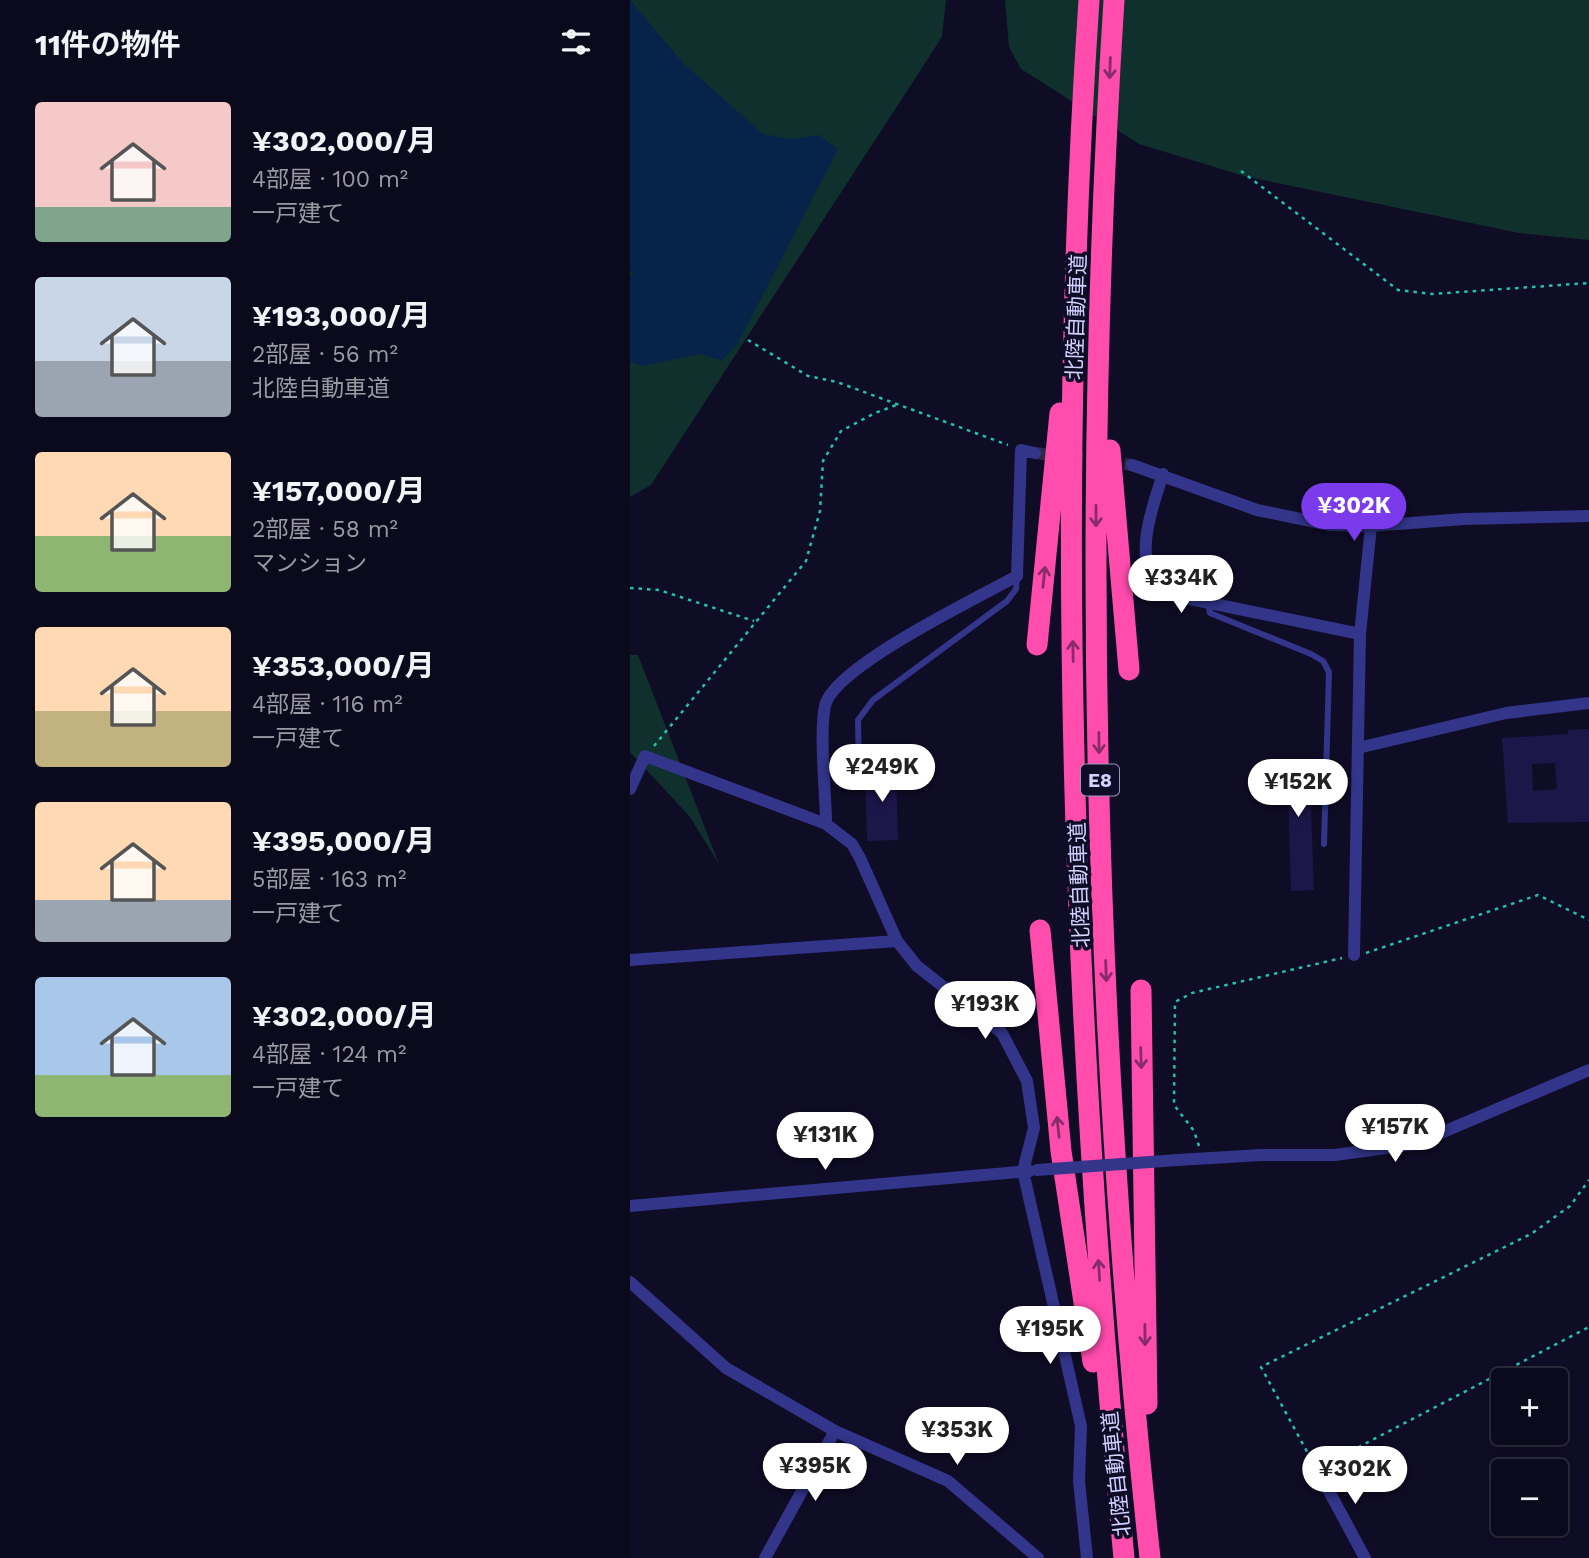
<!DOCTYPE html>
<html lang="ja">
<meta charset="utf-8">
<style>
:root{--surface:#0b091c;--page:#141225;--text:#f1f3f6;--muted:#9a9aa3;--line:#2b2a3b;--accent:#7c3aed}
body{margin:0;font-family:"Work Sans","Noto Sans JP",sans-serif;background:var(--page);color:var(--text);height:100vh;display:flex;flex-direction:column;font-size:26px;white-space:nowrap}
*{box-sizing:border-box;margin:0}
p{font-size:23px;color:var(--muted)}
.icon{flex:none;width:38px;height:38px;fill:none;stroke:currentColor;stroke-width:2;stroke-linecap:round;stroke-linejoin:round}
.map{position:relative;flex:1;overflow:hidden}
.panel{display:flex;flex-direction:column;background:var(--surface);width:630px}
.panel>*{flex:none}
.fabs{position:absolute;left:861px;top:1368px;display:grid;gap:14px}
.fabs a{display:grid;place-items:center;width:77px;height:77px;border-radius:7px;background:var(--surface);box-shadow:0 4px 10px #0003,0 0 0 2px var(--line);font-size:35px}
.price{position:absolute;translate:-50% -60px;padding:0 16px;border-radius:24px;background:#fff;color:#222;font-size:23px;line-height:46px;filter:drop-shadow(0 2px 4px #0008)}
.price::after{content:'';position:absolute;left:50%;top:42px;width:21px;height:16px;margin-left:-10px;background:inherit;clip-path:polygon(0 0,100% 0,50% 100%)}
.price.selected{background:var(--accent);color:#fff}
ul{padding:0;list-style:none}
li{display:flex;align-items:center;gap:21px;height:175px;padding:0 35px}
li span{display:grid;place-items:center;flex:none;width:196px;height:140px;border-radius:7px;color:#555}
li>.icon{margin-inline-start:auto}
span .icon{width:84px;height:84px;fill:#fffc;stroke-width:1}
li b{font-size:30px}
h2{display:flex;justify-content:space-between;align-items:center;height:84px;padding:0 35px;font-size:30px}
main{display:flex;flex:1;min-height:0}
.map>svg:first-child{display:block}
</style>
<main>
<section class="panel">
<h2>11件の物件<svg class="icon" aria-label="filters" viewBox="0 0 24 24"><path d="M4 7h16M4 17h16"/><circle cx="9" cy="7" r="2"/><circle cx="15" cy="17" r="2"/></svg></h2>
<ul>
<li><span style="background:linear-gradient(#f6c9c9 75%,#7fa58c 0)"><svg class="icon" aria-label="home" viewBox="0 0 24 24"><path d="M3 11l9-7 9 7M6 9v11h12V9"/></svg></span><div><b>¥302,000/月</b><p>4部屋 · 100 m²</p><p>一戸建て</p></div></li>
<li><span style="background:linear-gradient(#c9d6e8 60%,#9aa5b1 0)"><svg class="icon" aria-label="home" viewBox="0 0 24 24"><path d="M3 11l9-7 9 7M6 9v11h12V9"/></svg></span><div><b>¥193,000/月</b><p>2部屋 · 56 m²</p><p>北陸自動車道</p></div></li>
<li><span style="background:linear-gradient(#ffd9b3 60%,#8fb573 0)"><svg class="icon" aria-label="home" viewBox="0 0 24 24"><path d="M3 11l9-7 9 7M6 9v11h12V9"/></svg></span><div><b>¥157,000/月</b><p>2部屋 · 58 m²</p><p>マンション</p></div></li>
<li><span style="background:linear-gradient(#ffd9b3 60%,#c2b280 0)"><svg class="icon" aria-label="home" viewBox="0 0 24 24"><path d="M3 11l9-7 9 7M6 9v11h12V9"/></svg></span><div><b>¥353,000/月</b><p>4部屋 · 116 m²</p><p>一戸建て</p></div></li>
<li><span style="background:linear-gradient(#ffd9b3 70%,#9aa5b1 0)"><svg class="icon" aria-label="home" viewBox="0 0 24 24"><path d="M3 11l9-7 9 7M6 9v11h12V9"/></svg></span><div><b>¥395,000/月</b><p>5部屋 · 163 m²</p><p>一戸建て</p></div></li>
<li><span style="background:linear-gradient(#a9c7e8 70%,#8fb573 0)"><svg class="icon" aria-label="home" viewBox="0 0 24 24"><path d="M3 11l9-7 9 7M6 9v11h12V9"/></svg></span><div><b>¥302,000/月</b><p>4部屋 · 124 m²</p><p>一戸建て</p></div></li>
</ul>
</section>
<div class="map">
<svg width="959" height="1558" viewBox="0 0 959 1558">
<rect width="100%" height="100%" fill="#0f0c26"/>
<path fill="#0f302d" d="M 0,0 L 316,0 L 312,37 L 21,485 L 0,497 Z
M 375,0 L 959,0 L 959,240 L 889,233 L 614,176 L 509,144 L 391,69 L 379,47 Z
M 0,655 L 8,655 L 89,864 L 60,817 L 0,752 Z"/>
<path fill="#06244a" d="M 0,0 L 53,63 L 133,134 L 160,139 L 189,135 L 208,149 L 107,345 L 92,360 L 69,354 L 13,366 L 0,362 L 0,276 L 3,273 L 0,271 Z"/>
<path fill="#1d1649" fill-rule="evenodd" d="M 959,729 L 959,822 L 878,823 L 872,738 L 938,734 L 938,730 ZM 925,763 L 927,789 L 903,791 L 902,764 Z
M 687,764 L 687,783 L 682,783 L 681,809 L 684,890 L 661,891 L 658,792 L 641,792 L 641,765 Z
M 266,767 L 268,840 L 237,841 L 235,768 Z"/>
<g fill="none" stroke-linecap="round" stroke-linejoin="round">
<path stroke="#2c2a47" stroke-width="12" stroke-dasharray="12 6" stroke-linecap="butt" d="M 405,453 L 502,465"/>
<path stroke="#22c2ae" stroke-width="2.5" stroke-dasharray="3.5 5" stroke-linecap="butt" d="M 611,171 L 768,290 L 802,294 L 959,283
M 118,340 L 178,376 L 207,382 L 378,445
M 0,588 L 29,590 L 124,621
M 24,746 L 176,561 L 190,511 L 193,461 L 211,431 L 245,413 L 269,404
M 736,953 L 908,895 L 959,920
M 569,1146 L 564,1131 L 544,1105 L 545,1002 L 562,993 L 712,958
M 681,1459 L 631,1367 L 901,1234 L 940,1206 L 959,1180
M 698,1463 L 959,1327"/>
<path stroke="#32358a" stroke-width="6" d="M 578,604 L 580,613 L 681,654 L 693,661 L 699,672 L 694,844
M 229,770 L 228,720 L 243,700 L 377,601 L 386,589 L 387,578"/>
<path stroke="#32358a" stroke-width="12" d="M 502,465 L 627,510 L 700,525 L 741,526 L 834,519 L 959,516
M 533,474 C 521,511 502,560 531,593 L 730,634
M 728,748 L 876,713 L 959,703
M 0,789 L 15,756 L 196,824 L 222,844 L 230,858 L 267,941 L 287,966 L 372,1033 L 397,1081 L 404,1128 L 393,1171 L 451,1426 L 449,1481 L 457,1558
M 196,824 C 196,794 189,733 195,706 C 203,667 349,597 387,576 L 391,450 L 405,453
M 724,955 L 730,634 L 741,526
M 0,960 L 267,941
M 548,1160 L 631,1155 L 705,1155 L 785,1144 L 959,1070
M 0,1206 L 400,1171
M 0,1282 L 96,1368 L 205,1431 L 318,1481 L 408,1558
M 687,1469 L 735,1558
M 135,1558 L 205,1431"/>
<path stroke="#ff4cad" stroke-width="21" d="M 459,0 C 424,519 444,1041 494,1558
M 484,0 C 451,518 464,1042 520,1558
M 480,450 L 499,670
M 407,645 L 430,413
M 410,930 L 431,1151 L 463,1362
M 511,990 L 517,1404"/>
<path stroke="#32358a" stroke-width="12" d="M 407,1170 L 548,1160"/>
</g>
<defs><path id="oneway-shaft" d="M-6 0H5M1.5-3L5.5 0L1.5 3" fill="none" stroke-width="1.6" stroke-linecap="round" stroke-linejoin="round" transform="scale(1.75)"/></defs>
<g stroke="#872c6a">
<use href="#oneway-shaft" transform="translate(480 68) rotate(92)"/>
<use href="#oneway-shaft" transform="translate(466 516) rotate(90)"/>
<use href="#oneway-shaft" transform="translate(414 577) rotate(-84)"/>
<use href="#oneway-shaft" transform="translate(443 651) rotate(-91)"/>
<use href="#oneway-shaft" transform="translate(469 743) rotate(89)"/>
<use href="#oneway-shaft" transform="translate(476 971) rotate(88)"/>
<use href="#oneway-shaft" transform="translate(511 1058) rotate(88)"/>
<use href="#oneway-shaft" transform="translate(428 1127) rotate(-96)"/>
<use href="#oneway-shaft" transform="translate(469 1270) rotate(-94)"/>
<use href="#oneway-shaft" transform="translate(515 1335) rotate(89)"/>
</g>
<g text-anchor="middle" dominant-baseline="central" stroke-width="7" stroke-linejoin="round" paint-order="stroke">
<rect fill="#0f0c26" stroke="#9896be" stroke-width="2" x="451" y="764.5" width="38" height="31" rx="5"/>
<g font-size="19" font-weight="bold" fill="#d3d1ff">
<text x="470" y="780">E8</text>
</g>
<g font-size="21" fill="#d3d1ff" stroke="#0f0c26">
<text transform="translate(446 317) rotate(-88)">北陸自動車道</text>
<text transform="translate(449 885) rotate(-92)">北陸自動車道</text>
<text transform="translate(486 1474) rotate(-96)">北陸自動車道</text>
</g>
</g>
</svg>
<div class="fabs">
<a>+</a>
<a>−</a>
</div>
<b class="price selected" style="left:724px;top:543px">¥302K</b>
<b class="price" style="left:551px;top:615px">¥334K</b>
<b class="price" style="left:252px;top:804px">¥249K</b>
<b class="price" style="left:668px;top:819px">¥152K</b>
<b class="price" style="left:355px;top:1041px">¥193K</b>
<b class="price" style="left:765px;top:1164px">¥157K</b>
<b class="price" style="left:195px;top:1172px">¥131K</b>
<b class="price" style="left:420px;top:1366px">¥195K</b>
<b class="price" style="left:327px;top:1467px">¥353K</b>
<b class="price" style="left:185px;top:1503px">¥395K</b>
<b class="price" style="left:725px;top:1506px">¥302K</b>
</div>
</main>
